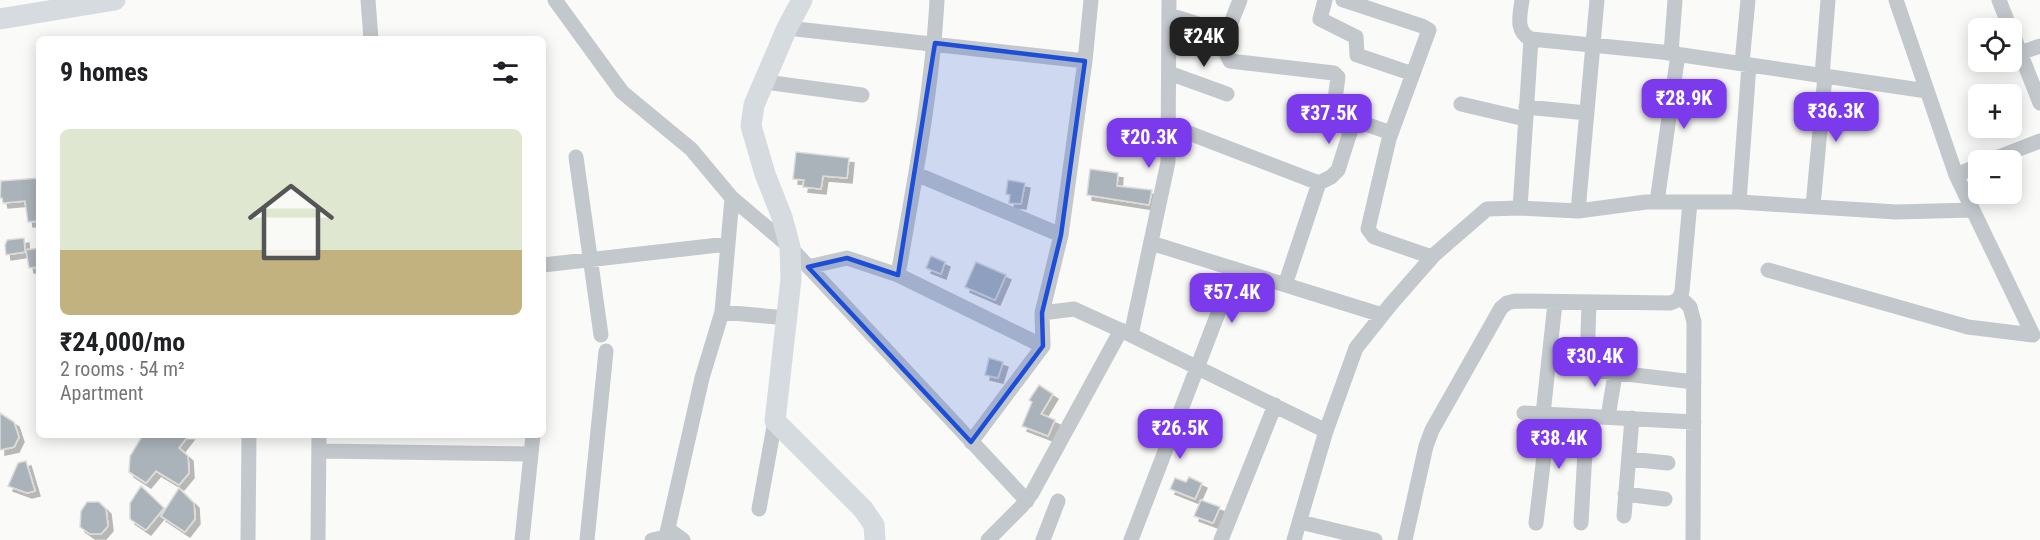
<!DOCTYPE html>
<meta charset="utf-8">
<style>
:root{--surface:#fff;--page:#f2f2f2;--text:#202124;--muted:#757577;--accent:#7c3aed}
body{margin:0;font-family:"Roboto Condensed",sans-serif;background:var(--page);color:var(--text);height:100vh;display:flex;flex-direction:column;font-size:22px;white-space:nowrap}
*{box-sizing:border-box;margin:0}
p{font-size:20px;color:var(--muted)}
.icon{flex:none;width:33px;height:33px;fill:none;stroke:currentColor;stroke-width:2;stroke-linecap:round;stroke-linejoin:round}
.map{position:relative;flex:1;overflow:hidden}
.side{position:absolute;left:36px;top:36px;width:510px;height:402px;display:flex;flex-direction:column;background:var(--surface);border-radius:9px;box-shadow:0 3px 15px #0003}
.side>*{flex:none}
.tools{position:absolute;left:1968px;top:18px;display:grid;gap:12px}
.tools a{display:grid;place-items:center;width:54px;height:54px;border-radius:9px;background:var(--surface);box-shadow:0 3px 15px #0003;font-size:30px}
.price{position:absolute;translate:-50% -51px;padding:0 14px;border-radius:12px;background:var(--accent);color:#fff;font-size:20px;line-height:39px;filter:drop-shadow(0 2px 3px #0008)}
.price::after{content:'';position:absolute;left:50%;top:36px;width:18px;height:14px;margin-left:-9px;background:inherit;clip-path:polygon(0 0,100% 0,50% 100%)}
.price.current{background:#222;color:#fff}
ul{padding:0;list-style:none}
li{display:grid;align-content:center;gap:12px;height:318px;padding:0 24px}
li span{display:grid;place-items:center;height:186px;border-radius:9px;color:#555}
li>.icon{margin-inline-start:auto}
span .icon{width:108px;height:108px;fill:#fffc;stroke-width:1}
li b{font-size:26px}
h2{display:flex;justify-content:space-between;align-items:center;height:72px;padding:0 24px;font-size:26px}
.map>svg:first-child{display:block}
</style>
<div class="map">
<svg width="2040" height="540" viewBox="0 0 2040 540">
<defs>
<filter id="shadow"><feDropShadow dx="5" dy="5" stdDeviation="0" flood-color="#0004"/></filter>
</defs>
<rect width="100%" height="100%" fill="#fafaf8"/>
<path fill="#aab3b9" stroke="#dcdcda" stroke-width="1.5" filter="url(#shadow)" d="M 796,152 L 849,158 L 847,178 L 823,176 L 821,189 L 803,187 L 804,180 L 793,179 Z
M 1090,169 L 1118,173 L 1117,186 L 1152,190 L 1149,205 L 1087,195 Z
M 39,178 L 39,221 L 28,222 L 25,201 L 3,203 L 2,198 L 0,198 L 1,181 Z
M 1008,180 L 1025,183 L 1021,204 L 1009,203 L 1010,195 L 1006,194 Z
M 24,238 L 25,252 L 6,255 L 5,245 L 7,240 Z
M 39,248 L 39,267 L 29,268 L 26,250 Z
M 931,256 L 945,262 L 941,274 L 926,268 Z
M 976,262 L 1006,275 L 995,300 L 965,287 Z
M 989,358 L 1003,362 L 998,378 L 985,375 Z
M 1039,385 L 1053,394 L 1041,414 L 1055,420 L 1048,436 L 1022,426 L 1032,402 L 1029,400 Z
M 0,413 L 14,422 L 19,437 L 14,447 L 0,450 Z
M 143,435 L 189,435 L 179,448 L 188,456 L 189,473 L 179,485 L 156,471 L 146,483 L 129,472 L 130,456 Z
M 26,461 L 35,491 L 27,493 L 8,486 L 18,463 Z
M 1189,477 L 1202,483 L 1195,499 L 1170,489 L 1175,478 L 1186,482 Z
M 141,486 L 164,508 L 146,530 L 130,519 L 130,503 Z
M 179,488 L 194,503 L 195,519 L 185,532 L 161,516 Z
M 1201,500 L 1220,507 L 1213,523 L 1194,516 Z
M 87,502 L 99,502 L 106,509 L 108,526 L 101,534 L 90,534 L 80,527 L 81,511 Z"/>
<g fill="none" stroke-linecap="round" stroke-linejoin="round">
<path stroke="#c3c8cc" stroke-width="15" d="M 368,0 L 371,39
M 555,0 L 622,92 L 691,149 L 732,198 L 790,247 L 1027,501
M 1325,0 L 1320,19 L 1356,37 L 1357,55 L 1413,74
M 1343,0 L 1422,26 L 1429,30 L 1389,139 L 1368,229 L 1374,237 L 1432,257
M 1522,0 C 1520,15 1515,32 1531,39 L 1662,52 L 1927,91
M 1896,0 L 1956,175 L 1978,166
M 1999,0 L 2010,28
M 1169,15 L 1227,33 L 1227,55 L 1230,61 L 1334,73 L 1338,77 L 1334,107 L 1337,114 L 1391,133
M 787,28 L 1085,61
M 2012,32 L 2040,103
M 1227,33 L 1240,0
M 1671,53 L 1675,0
M 2020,53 L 2040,46
M 1742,63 L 1748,0
M 1169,73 L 1227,94
M 1822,76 L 1828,0
M 765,82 L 862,95
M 1461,104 L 1525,119
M 1526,107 L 1587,113
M 1168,125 L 1319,183 L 1285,285
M 576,157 L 601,335
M 1991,160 L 2040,141
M 916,174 L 1061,235
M 1319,183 L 1331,177 L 1338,170 L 1354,120
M 1657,202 L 1678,54
M 1739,202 L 1749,65
M 1813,206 L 1825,76
M 1520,208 L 1531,39
M 1578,211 L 1597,0
M 1151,243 L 1382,315
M 543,265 L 728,244
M 808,267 L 847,258 L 898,275 L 1043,346
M 1768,270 L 1968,327 L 2033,335 L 1956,175
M 898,275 C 914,184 932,92 937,0
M 1680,297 L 1690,307 L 1694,322 L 1693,540
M 1589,303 L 1587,364 L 1592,370 L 1694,382
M 722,312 L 787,318
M 1042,313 L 1074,309 L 1131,335 L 1326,431
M 1131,335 L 1168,162 L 1169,0
M 1524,413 L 1694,422
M 1543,414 L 1555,303
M 1608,417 L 1615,374
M 971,442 L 1043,346 L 1042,313 L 1061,235 L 1085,61 L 1091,0
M 319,451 L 531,454
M 1629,459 L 1668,463
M 1625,494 L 1665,499
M 759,509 L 775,421
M 1624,516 L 1632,418
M 1300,522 L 1375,540
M 1536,523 L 1549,414
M 1581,523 L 1587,416
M 668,529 L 683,540
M 248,540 L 249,435
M 318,540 L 319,435
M 522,540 L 533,435
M 587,540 L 606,351
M 652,540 L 666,537 L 702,378 L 722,312 L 732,198
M 988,540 L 1021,507 L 1032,493 L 1121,330
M 1043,540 L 1058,501
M 1131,540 L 1235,269
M 1221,540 L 1275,405
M 1294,540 L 1326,431 L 1356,348 L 1391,304 L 1434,255 L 1487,209 L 1520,208 L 1578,211 L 1646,202 L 1739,202 L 1896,212 L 1973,210
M 1405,540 L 1426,446 L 1432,430 L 1501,308 L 1507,303 L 1515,301 L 1670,303 C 1677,301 1680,299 1682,291 L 1690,202"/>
<path stroke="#d6dbdf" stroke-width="21" d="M 802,0 L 787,28 L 754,105 L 751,126 L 765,174 L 782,217 L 790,247 L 791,279 L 775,421 L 863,509 L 874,525 L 875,540
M 0,19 L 115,0"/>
</g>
<path fill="#1d4ed8" fill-opacity="0.2" stroke="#1d4ed8" stroke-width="4.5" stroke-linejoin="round" d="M 935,43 L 1085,61 L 1061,235 L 1042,313 L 1043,346 L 971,442 L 808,267 L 847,258 L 898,275 Z"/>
</svg>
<div class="tools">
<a><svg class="icon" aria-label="locate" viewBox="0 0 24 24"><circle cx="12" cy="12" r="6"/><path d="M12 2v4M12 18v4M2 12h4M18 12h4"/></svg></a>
<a>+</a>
<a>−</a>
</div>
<b class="price current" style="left:1204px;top:68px">₹24K</b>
<b class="price" style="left:1684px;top:130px">₹28.9K</b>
<b class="price" style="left:1836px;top:143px">₹36.3K</b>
<b class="price" style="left:1329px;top:145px">₹37.5K</b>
<b class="price" style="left:1149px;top:169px">₹20.3K</b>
<b class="price" style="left:1232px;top:324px">₹57.4K</b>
<b class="price" style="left:1595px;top:388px">₹30.4K</b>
<b class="price" style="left:1180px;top:460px">₹26.5K</b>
<b class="price" style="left:1559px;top:470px">₹38.4K</b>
<section class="side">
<h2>9 homes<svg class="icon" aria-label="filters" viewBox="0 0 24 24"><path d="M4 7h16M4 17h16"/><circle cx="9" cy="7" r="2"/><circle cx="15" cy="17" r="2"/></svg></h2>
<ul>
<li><span style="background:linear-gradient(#dfe7d0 65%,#c2b280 0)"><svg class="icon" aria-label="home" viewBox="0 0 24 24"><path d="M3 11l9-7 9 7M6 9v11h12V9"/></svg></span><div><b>₹24,000/mo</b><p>2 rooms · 54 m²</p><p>Apartment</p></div></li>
</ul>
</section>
</div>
